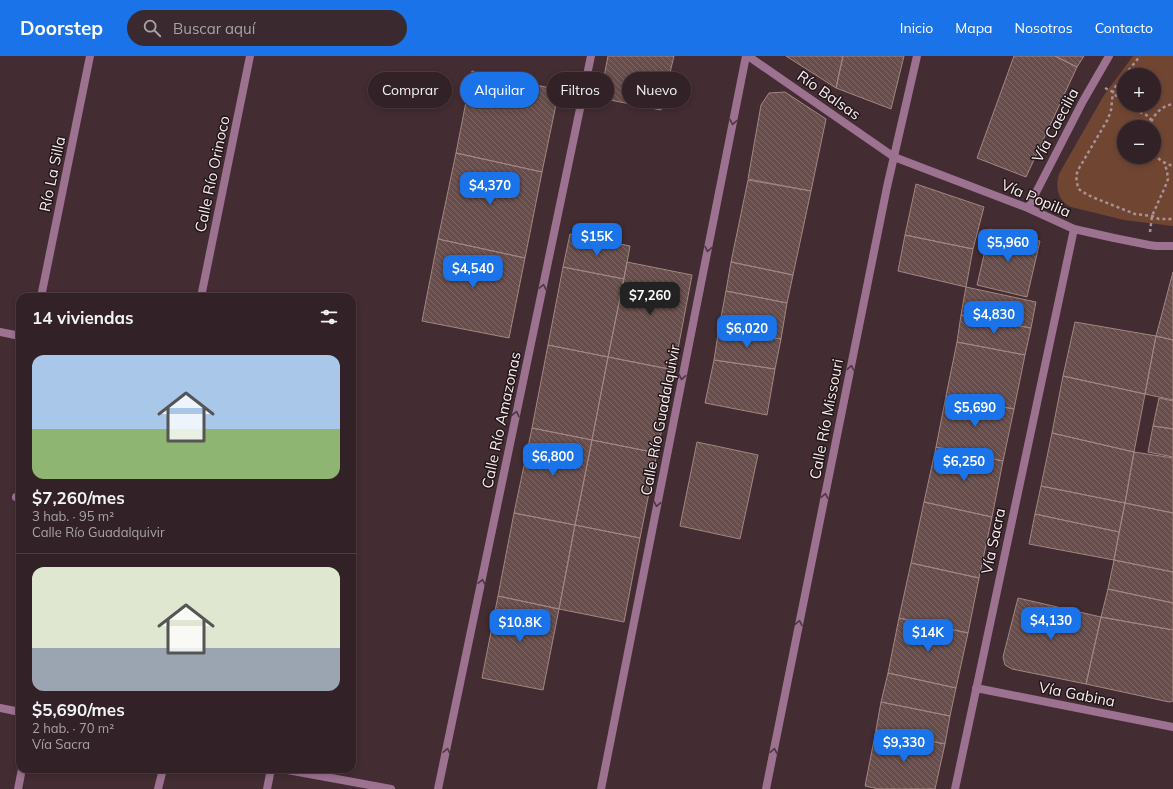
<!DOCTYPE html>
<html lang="es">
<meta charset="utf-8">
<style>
:root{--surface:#322126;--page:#3a292e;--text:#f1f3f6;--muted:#a8a3a7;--line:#4d3e43;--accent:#1a73e8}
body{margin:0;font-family:Mulish,sans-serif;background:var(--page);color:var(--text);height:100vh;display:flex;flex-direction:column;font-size:15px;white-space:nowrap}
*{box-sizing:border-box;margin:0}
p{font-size:13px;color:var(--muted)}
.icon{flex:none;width:22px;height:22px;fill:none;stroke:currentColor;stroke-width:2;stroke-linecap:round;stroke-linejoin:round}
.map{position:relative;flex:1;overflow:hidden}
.side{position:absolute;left:16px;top:237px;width:340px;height:480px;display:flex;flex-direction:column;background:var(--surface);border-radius:12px;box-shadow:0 2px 6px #0003,0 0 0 1px var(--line)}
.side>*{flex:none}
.guide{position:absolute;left:368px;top:16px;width:380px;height:36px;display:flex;gap:8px}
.controls{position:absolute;left:1117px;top:12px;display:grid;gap:8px}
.controls a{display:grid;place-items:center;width:44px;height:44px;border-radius:50%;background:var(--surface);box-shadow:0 2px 6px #0003,0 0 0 1px var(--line);font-size:20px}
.price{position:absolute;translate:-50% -34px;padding:0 9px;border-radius:8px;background:var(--accent);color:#fff;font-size:13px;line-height:26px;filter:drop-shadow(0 1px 2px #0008)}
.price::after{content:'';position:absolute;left:50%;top:24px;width:12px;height:9px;margin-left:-6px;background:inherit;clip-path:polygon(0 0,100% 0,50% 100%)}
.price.active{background:#222;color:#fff}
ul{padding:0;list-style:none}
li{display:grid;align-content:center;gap:8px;height:212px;padding:0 16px}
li+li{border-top:1px solid var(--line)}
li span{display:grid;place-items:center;height:124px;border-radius:12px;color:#555}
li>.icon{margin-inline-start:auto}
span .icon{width:72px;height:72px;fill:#fffc;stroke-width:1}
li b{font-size:17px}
h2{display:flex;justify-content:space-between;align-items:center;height:48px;padding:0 16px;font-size:17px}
.pill{padding:0 14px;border-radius:18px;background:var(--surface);box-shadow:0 2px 6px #0003,0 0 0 1px var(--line);font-size:14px;line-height:36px}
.pill.active{background:var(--accent);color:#fff}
header{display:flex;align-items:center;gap:24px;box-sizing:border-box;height:56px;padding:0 20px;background:var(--accent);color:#fff}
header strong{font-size:19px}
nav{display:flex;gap:22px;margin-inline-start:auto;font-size:14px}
.search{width:280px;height:36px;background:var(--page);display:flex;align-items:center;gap:10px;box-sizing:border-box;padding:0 14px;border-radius:22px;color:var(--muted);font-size:15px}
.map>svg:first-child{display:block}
</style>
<header>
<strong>Doorstep</strong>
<div class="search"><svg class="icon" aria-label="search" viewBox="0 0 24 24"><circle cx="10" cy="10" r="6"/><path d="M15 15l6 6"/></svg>Buscar aquí</div>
<nav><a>Inicio</a><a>Mapa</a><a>Nosotros</a><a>Contacto</a></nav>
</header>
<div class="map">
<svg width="1173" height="733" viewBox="0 0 1173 733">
<defs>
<pattern id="building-back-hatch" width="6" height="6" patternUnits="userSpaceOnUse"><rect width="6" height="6" fill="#674d4b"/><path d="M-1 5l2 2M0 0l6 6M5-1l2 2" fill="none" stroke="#7e6765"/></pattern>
</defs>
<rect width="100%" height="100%" fill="#432c32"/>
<path fill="#704632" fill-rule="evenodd" d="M 1133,0 L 1173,0 L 1173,170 L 1124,164 L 1071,151 C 1058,145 1055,132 1059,118 L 1104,39 ZM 1124,19 L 1154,19 L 1154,49 L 1124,49 ZM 1124,71 L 1154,71 L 1154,101 L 1124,101 Z"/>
<path fill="url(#building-back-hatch)" stroke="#a38683" d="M 608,0 L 674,0 L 661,54 L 600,42 Z
M 786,0 L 843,0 L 836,32 Z
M 843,0 L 904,0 L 891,53 L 836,32 Z
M 1014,0 L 1055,0 L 1077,11 L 1026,121 L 977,102 Z
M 1055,0 L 1084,0 L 1077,11 Z
M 472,15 L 559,34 L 542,116 L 456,97 Z
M 785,36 L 826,63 L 811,135 L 748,123 L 761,49 L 769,37 Z
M 456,97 L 542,116 L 525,202 L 438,183 Z
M 748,124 L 811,135 L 793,219 L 731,206 Z
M 916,128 L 984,151 L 973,193 L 905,179 Z
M 990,173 L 1040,185 L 1027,241 L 977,229 Z
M 570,178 L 630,190 L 624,223 L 563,211 Z
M 905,179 L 973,193 L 966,231 L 898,215 Z
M 438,183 L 525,202 L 509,282 L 422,265 Z
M 627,206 L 692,219 L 674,314 L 608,301 Z
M 731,206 L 793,219 L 787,247 L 726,235 Z
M 563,211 L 624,223 L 608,301 L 548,289 Z
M 1173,216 L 1173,284 L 1156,280 Z
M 966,231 L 1036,246 L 1031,272 L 961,259 Z
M 726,235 L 787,247 L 781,283 L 719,272 Z
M 961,259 L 1031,272 L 1025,299 L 957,286 Z
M 1075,266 L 1156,280 L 1145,338 L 1063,320 Z
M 719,272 L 781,283 L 775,313 L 714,304 Z
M 1156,280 L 1173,284 L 1173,344 L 1145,338 Z
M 957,286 L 1025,299 L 1014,353 L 946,340 Z
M 548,289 L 608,301 L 592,384 L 532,372 Z
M 608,301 L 674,314 L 657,397 L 592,384 Z
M 714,304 L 775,313 L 767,359 L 705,347 Z
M 1063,320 L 1145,338 L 1134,396 L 1052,377 Z
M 946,340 L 1014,353 L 1003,405 L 936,391 Z
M 1159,342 L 1173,345 L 1173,373 L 1153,370 Z
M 1153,370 L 1173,373 L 1173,401 L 1148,396 Z
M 532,372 L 592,384 L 575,469 L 514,457 Z
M 1052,377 L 1134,396 L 1125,447 L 1041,430 Z
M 592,384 L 657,397 L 640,482 L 575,469 Z
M 697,386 L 758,399 L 740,483 L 680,470 Z
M 936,391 L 1003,405 L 992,461 L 924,446 Z
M 1134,396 L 1173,402 L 1173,457 L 1125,447 Z
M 1041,430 L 1125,447 L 1119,476 L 1035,458 Z
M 924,446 L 992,461 L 979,522 L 911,507 Z
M 1125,447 L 1173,457 L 1173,516 L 1114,504 Z
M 514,457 L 575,469 L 559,553 L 498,540 Z
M 1035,458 L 1119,476 L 1114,504 L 1029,488 Z
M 575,469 L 640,482 L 624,566 L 559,553 Z
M 1114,504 L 1173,516 L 1173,547 L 1108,533 Z
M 911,507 L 979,522 L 968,577 L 899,562 Z
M 1108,533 L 1173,547 L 1173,574 L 1101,561 Z
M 498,540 L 559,553 L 543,634 L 482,622 Z
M 1018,542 L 1101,561 L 1086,628 L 1012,613 L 1005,609 L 1003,601 Z
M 1101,561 L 1173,574 L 1173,645 L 1169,646 L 1086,628 Z
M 899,562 L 968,577 L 956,632 L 888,617 Z
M 888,617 L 956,632 L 950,660 L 881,646 Z
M 881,646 L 950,660 L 945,688 L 876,674 Z
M 876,674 L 945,688 L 935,733 L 879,733 L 865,730 Z"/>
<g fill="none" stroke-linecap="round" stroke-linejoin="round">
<path stroke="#a69297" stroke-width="2.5" stroke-dasharray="3 3" stroke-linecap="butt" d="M 1125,19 L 1140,0
M 1124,20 L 1115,31 L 1113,36 L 1111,54 L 1108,63 L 1078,114 L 1076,120 L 1078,132 L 1081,135 L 1092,141 L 1135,158 L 1152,160 L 1159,163 L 1173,163
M 1105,32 L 1113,36 L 1119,43 L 1124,44
M 1130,49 C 1135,57 1147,56 1151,64
M 1149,71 C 1153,59 1161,50 1173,48
M 1154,98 C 1159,104 1166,108 1173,110
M 1150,176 L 1152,160 L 1165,131 L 1168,123 L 1167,115 L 1164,106"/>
<path stroke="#9c7290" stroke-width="8" d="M 16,441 L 20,442
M 267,733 L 271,713"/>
<path stroke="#9c7290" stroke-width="8" d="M 748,0 L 894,101 L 1028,152 L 1074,173 L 1114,182 L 1149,189 L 1156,190 L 1173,190
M 1028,152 L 1083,45 L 1109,0
M 41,241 L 90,0
M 201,241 L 250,0
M 0,276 L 20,280
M 976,632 L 1173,671
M 0,652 L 20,656
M 282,713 L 391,733
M 18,733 L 22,713
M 158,733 L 163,713
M 601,733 L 746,0
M 766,733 L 887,131 L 917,0
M 955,733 L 1074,173"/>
<path stroke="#9c7290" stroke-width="8" d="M 438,733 L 591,0"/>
</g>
<defs><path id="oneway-chevron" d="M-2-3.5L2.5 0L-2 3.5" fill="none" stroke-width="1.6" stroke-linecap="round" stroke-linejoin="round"/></defs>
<g stroke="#4d3844">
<use href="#oneway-chevron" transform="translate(733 66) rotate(101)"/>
<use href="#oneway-chevron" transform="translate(708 193) rotate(101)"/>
<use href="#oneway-chevron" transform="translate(543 231) rotate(-78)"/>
<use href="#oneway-chevron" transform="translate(851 312) rotate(-79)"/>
<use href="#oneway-chevron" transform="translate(682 321) rotate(101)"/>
<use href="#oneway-chevron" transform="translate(516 358) rotate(-78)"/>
<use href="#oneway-chevron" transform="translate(825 440) rotate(-79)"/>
<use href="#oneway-chevron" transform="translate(657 448) rotate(101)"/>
<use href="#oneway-chevron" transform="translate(482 526) rotate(-78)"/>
<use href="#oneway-chevron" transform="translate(799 567) rotate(-79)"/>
<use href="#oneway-chevron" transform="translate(447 695) rotate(-78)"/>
<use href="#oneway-chevron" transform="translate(774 695) rotate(-79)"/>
</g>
<g text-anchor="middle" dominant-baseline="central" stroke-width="3" stroke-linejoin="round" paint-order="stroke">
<g font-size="15" fill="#fdedf1" stroke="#22181b">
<text transform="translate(829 39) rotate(35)">Río Balsas</text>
<text transform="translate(1055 69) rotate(-62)">Vía Caecilia</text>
<text transform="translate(52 118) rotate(-78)">Río La Silla</text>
<text transform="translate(212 118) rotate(-78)">Calle Río Orinoco</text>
<text transform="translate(1036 142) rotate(23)">Vía Popilia</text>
<text transform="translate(826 363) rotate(-79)">Calle Río Missouri</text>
<text transform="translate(501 364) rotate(-78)">Calle Río Amazonas</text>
<text transform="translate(660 364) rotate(-79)">Calle Río Guadalquivir</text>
<text transform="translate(993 485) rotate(-78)">Vía Sacra</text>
<text transform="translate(1077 638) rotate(11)">Vía Gabina</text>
</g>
</g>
</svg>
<div class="controls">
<a>+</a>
<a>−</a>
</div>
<b class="price" style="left:490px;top:150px">$4,370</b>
<b class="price" style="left:597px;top:201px">$15K</b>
<b class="price" style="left:1008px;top:207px">$5,960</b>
<b class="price" style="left:473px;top:233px">$4,540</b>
<b class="price active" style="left:650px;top:260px">$7,260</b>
<b class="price" style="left:994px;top:279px">$4,830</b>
<b class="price" style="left:747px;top:293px">$6,020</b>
<b class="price" style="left:975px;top:372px">$5,690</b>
<b class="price" style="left:553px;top:421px">$6,800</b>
<b class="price" style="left:964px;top:426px">$6,250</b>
<b class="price" style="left:1051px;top:585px">$4,130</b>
<b class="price" style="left:520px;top:587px">$10.8K</b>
<b class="price" style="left:928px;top:597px">$14K</b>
<b class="price" style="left:904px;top:707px">$9,330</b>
<div class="guide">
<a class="pill">Comprar</a>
<a class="pill active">Alquilar</a>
<a class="pill">Filtros</a>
<a class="pill">Nuevo</a>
</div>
<section class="side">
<h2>14 viviendas<svg class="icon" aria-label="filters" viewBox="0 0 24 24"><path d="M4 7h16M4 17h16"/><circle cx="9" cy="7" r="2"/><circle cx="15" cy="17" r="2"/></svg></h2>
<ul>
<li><span style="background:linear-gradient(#a9c7e8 60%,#8fb573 0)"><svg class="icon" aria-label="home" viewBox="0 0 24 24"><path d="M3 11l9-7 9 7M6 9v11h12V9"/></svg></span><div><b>$7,260/mes</b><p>3 hab. · 95 m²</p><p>Calle Río Guadalquivir</p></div></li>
<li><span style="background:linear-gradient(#dfe7d0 65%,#9aa5b1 0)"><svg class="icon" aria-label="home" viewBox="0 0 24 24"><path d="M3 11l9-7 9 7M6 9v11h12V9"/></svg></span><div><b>$5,690/mes</b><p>2 hab. · 70 m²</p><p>Vía Sacra</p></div></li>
</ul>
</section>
</div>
